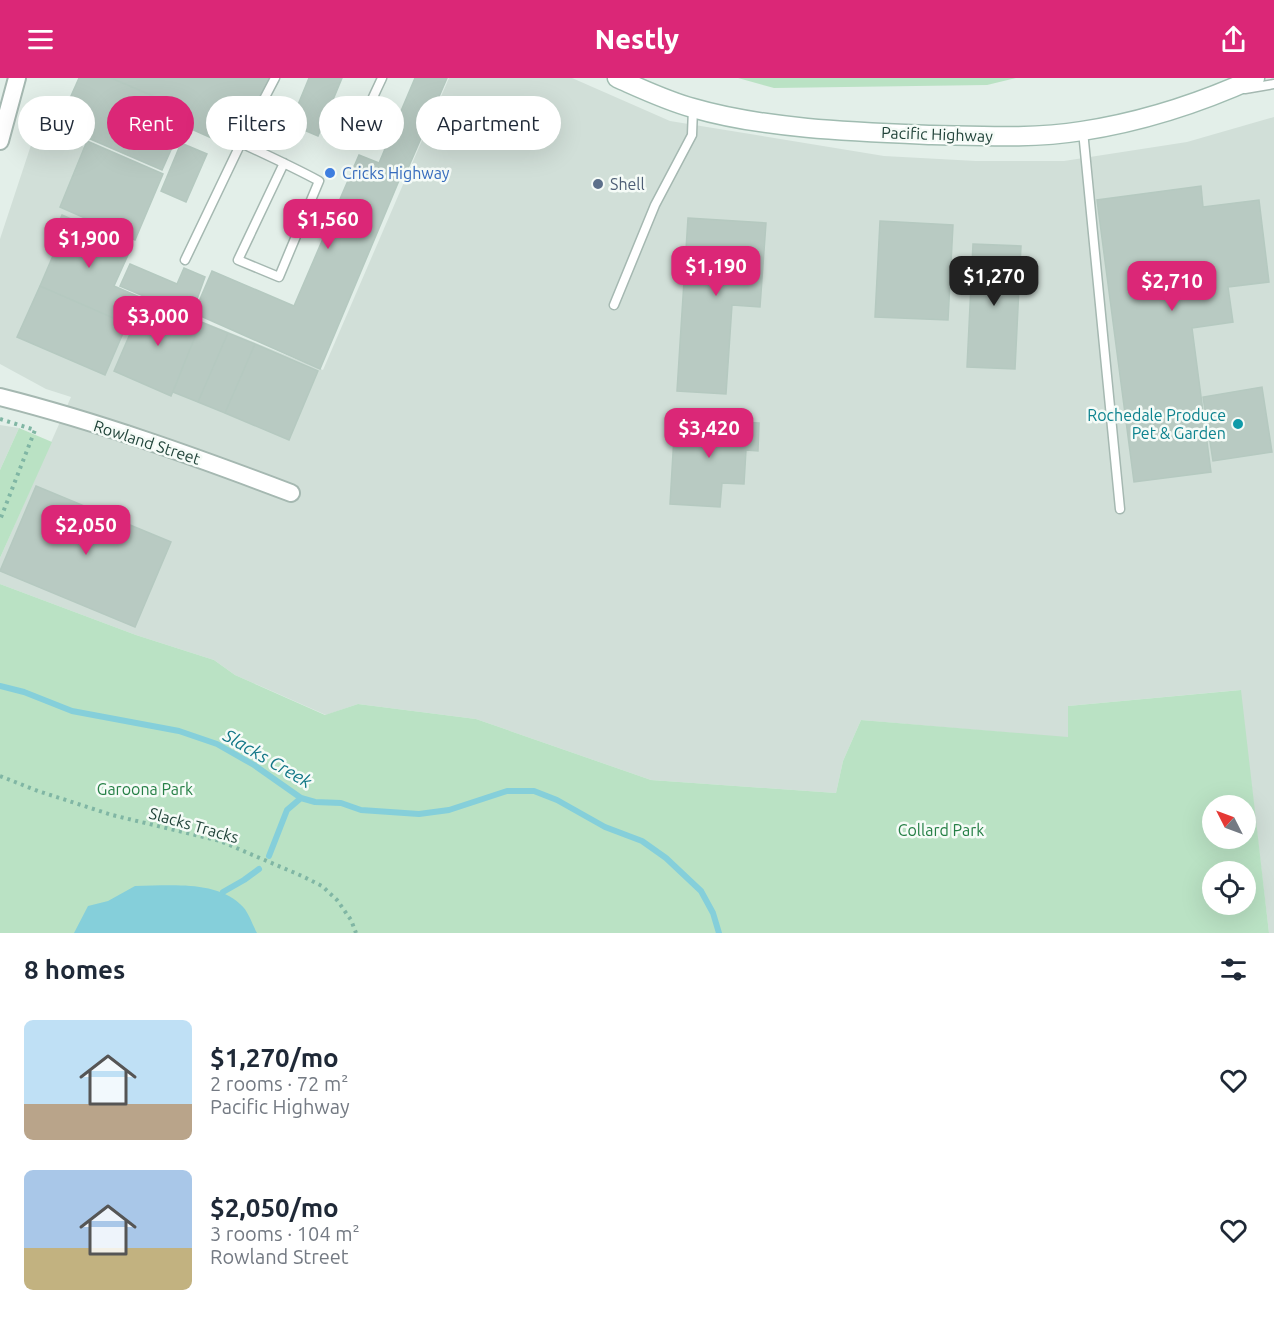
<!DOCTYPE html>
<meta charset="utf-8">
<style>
:root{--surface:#fff;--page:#f2f2f3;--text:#1f2937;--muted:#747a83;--accent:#db2777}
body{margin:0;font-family:Ubuntu,sans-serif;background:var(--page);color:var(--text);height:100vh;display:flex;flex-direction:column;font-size:22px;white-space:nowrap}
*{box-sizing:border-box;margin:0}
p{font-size:20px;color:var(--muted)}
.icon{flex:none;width:33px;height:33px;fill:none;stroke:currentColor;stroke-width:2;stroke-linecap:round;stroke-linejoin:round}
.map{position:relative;height:855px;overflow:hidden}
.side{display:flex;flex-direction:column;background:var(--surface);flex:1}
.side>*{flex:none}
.banner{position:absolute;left:18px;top:18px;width:600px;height:54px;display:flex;gap:12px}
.needle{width:39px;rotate:312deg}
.buttons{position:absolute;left:1202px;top:717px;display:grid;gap:12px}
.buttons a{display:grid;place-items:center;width:54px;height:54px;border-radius:50%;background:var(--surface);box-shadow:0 6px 24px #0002;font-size:30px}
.price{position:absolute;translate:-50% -51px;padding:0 14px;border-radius:12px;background:var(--accent);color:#fff;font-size:20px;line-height:39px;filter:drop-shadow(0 2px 3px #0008)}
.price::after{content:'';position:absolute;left:50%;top:36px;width:18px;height:14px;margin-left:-9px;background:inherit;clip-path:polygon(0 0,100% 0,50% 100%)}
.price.current{background:#222;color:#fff}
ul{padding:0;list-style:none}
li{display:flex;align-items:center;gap:18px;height:150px;padding:0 24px}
li span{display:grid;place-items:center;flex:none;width:168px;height:120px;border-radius:9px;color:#555}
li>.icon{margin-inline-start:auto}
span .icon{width:72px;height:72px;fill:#fffc;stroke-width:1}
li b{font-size:26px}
h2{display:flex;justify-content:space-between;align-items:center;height:72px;padding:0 24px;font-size:26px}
.tag{padding:0 21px;border-radius:27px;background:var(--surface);box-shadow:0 6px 24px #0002;font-size:21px;line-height:54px}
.tag.current{background:var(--accent);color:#fff}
header{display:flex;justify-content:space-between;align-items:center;height:78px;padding:0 24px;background:var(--accent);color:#fff;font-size:27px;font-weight:800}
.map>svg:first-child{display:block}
</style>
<header><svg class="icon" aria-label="menu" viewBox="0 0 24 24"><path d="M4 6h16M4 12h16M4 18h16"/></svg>Nestly<svg class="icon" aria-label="share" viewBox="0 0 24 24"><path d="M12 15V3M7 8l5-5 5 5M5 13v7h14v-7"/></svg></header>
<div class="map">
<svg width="1274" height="855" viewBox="0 0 1274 855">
<rect width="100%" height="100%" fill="#e3efe9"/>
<path fill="#d1dfd8" d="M 449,0 L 572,0 L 670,43 L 884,78 L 976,83 L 1064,83 L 1187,64 L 1274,39 L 1274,855 L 1269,855 L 1240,612 L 1068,628 L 1069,660 L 861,642 L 843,683 L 836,715 L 651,702 L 476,641 L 358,626 L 326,637 L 235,597 L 214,582 L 136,557 L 0,506 L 0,480 L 71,319 L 46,311 L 0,286 L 0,161 L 37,49 L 158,100 L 114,208 L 323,292 Z
M 0,347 L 19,350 L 0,392 Z"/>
<path fill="#bae2c4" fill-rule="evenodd" d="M 738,0 L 1016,0 L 987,7 L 774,10 Z
M 19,350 L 52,364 L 0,480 L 0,392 Z
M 0,506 L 136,557 L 214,582 L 235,597 L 325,637 L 358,626 L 476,641 L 651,702 L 836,715 L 843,683 L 861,642 L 1068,659 L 1068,628 L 1241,612 L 1269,855 L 0,855 ZM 1212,728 L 1245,728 L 1245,760 L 1212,760 ZM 1212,794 L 1245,794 L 1245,826 L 1212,826 Z"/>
<path fill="#85cfda" d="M 135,808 C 168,808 214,802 240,826 C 248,832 252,846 257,855 L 74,855 L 88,828 L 108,823 Z"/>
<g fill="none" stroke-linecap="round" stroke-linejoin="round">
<path stroke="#85cfda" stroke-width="6" d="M 0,608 L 24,614 L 72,633 L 179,653 L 217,666 L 254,687 L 301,720 L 315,724 L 341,725 L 361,732 L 419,736 L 449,732 L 507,713 L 534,713 L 557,722 L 605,749 L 642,763 L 666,780 L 701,813 L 713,835 L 719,855
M 269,778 L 287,732 L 301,720
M 223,814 L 244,802 L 259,791"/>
</g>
<path fill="#b8cac2" stroke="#b5c9c0" stroke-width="1.5" d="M 79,0 L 111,0 L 153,18 L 152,22 L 187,36 L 162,92 L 58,47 Z
M 111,0 L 273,0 L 234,70 L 187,49 L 193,35 Z
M 309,0 L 342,0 L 318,58 L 290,46 Z
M 415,0 L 447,0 L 406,95 L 403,93 L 320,291 L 194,235 L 212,193 L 294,228 L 359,77 L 379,85 Z
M 87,63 L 163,96 L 135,162 L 60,129 Z
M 181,65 L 207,76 L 186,124 L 161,113 Z
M 1201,108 L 1203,129 L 1259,122 L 1269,204 L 1228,209 L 1233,244 L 1192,250 L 1211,394 L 1134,404 L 1097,122 Z
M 62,137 L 132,168 L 114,208 L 139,219 L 127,246 L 40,208 L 55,173 L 48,170 Z
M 688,140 L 766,145 L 760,229 L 732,227 L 726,316 L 677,313 Z
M 880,143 L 953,147 L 948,242 L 875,239 Z
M 973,166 L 1021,168 L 1015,291 L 967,289 Z
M 130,186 L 177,206 L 184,190 L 205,199 L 191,238 L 120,208 Z
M 40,208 L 127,246 L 105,297 L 17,259 Z
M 145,221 L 201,244 L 171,318 L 114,293 Z
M 201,244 L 228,255 L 198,324 L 173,314 Z
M 228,255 L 255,266 L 225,335 L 198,324 Z
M 255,266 L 318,293 L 289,362 L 225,335 Z
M 1262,309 L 1272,374 L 1213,383 L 1203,319 Z
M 675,341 L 759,345 L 758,373 L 746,372 L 744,406 L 722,405 L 720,429 L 670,426 Z
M 36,408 L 171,464 L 135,549 L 0,493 Z"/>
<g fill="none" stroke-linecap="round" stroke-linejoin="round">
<defs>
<path id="lane" d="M 1245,11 L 1274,6
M 361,45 L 382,0
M 1083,53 L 1120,431
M 241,65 C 267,77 293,89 319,103 L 279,199 L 238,182 L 284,85
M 185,182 L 241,65 L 275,0
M 614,227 L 655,127 L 692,57 L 693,30"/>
<path id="street" d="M 0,63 L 17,0
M 0,319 C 99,344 196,379 291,415"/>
<path id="secondary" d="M 617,0 C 642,11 667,23 693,30 C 765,51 857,54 932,57 C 982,58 1032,61 1082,53 C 1141,44 1200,25 1255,0"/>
</defs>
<use href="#lane" stroke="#a5b8b1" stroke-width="11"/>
<use href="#street" stroke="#a5b8b1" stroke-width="20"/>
<use href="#secondary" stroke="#a0bcb1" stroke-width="21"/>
<path stroke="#80b6a4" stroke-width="4" stroke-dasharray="3 4.5" stroke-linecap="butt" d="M 0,341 L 35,352 L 0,442
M 0,698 L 38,713 L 112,737 L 220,763 L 302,798 L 322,808 L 337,822 L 351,842 L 356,855"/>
<use href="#lane" stroke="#fff" stroke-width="8"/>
<use href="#street" stroke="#fff" stroke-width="16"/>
<use href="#secondary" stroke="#fff" stroke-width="18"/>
</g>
<circle fill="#3f7fe0" stroke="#f5fbf7" stroke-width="2" cx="330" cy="95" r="6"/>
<circle fill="#5c6f8a" stroke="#f5fbf7" stroke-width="2" cx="598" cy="106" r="6"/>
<circle fill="#0f9aa8" stroke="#f5fbf7" stroke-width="2" cx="1238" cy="346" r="6"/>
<g text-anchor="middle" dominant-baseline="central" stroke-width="5" stroke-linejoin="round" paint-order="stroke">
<g font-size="16" fill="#204339" stroke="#f5fbf7">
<text transform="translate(937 56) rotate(2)">Pacific Highway</text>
<text transform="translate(147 364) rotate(18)">Rowland Street</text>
<text transform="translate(194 747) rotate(16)">Slacks Tracks</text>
</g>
<g font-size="16" fill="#366cbe" stroke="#f5fbf7" text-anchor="start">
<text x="342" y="95">Cricks Highway</text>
</g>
<g font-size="16" fill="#4e5e75" stroke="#f5fbf7" text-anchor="start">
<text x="610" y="106">Shell</text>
</g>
<g font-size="16" fill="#0d838f" stroke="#f5fbf7" text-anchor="end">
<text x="1226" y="337">Rochedale Produce<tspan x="1226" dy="18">Pet &amp; Garden</tspan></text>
</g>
<g font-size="16" fill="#257f45" stroke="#f5fbf7">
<text x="145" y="711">Garoona Park</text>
<text x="941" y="752">Collard Park</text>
</g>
<g font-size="18" font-style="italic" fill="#127787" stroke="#f5fbf7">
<text transform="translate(268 680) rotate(30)">Slacks Creek</text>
</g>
</g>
</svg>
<div class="buttons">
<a><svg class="needle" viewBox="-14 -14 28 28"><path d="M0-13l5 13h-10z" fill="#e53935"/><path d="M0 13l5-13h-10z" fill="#747a83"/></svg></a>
<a><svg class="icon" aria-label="locate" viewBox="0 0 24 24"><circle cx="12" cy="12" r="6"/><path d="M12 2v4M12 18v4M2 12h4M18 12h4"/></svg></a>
</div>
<b class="price" style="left:328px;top:172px">$1,560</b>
<b class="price" style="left:89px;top:191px">$1,900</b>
<b class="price" style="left:716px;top:219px">$1,190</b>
<b class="price current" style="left:994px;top:229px">$1,270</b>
<b class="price" style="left:1172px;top:234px">$2,710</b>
<b class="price" style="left:158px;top:269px">$3,000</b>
<b class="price" style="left:709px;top:381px">$3,420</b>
<b class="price" style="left:86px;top:478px">$2,050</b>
<div class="banner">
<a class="tag">Buy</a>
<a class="tag current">Rent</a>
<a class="tag">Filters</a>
<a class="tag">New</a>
<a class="tag">Apartment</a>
</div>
</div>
<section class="side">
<h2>8 homes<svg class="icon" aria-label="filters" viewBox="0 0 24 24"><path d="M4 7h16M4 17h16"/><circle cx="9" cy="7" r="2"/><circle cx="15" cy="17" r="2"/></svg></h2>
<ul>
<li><span style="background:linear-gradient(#bfe0f5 70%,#b9a48a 0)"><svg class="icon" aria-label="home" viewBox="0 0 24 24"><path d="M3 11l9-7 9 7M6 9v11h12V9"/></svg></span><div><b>$1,270/mo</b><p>2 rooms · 72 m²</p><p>Pacific Highway</p></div><svg class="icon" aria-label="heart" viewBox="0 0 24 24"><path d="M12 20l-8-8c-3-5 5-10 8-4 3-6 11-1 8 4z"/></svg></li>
<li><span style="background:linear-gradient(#a9c7e8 65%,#c2b280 0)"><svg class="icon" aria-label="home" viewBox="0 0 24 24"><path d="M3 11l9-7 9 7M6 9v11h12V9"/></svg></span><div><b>$2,050/mo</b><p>3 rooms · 104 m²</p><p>Rowland Street</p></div><svg class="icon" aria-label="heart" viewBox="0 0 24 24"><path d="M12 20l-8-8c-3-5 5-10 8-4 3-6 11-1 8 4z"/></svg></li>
</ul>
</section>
